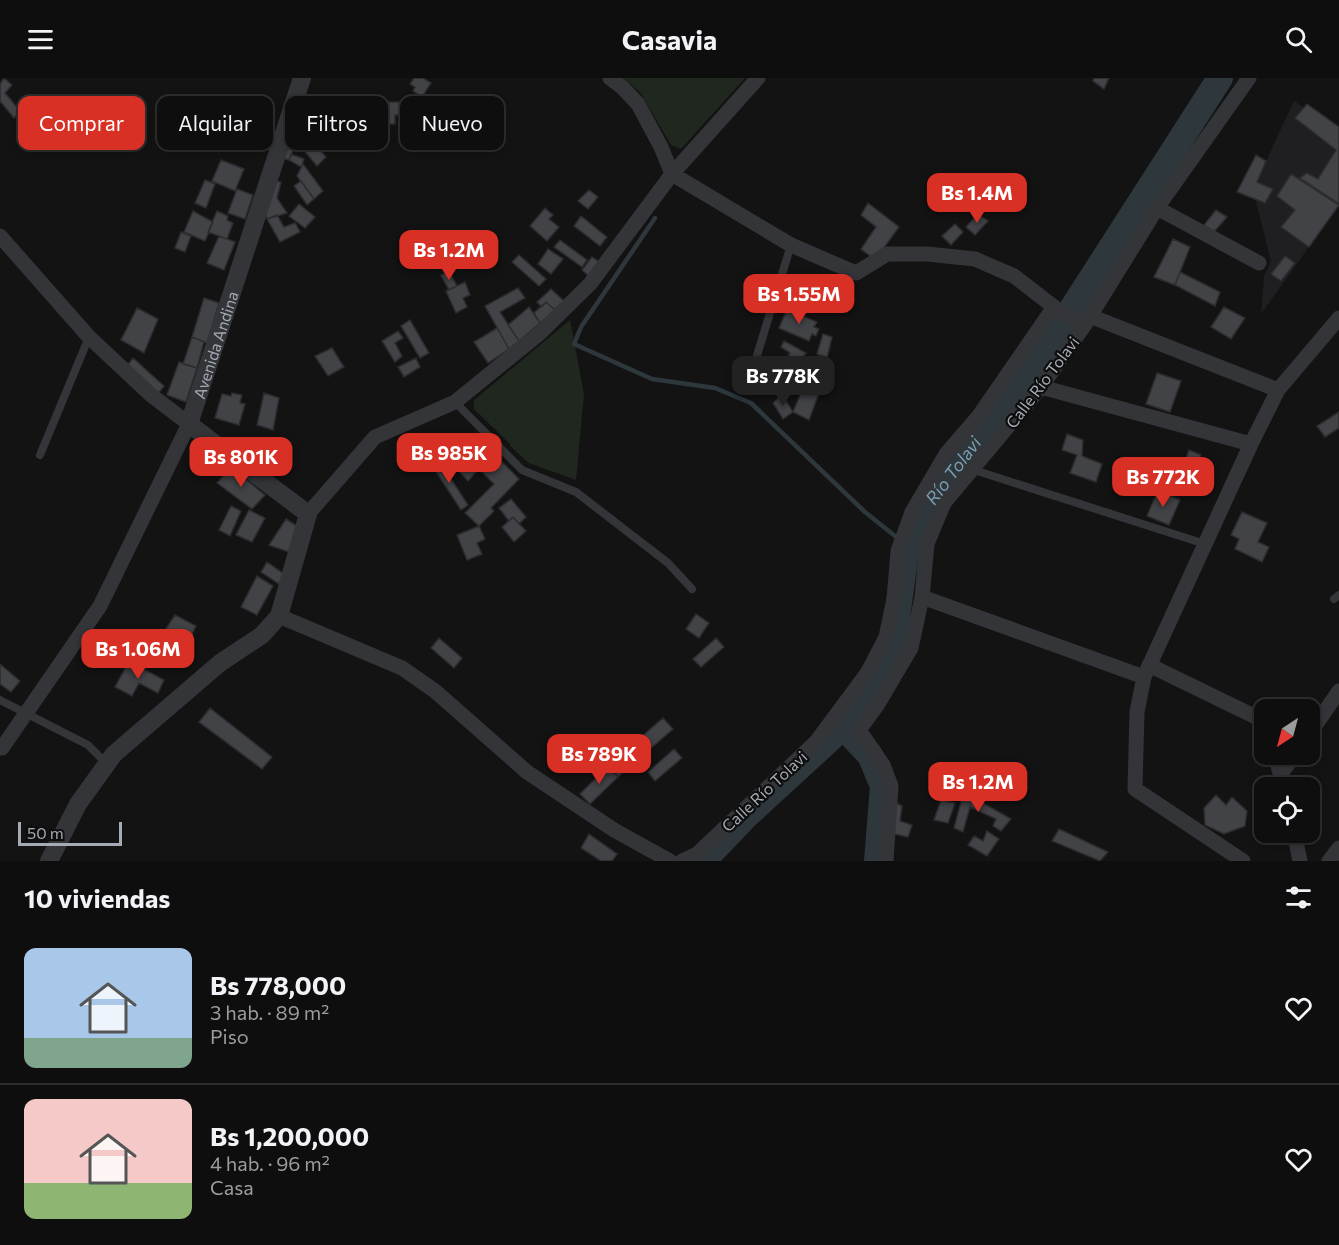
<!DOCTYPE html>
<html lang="es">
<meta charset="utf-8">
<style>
:root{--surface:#0e0e0f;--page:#1c1c1d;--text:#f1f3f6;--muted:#9b9c9e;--line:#2e2e2f;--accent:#d93025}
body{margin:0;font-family:Commissioner,sans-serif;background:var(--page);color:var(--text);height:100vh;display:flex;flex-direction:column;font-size:22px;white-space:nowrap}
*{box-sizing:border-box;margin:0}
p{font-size:20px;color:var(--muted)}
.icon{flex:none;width:33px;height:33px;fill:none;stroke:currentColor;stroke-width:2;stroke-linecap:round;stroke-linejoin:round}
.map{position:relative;height:783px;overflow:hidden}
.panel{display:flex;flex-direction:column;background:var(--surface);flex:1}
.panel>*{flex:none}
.hud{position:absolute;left:18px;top:18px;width:600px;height:54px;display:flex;gap:12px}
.needle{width:39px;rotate:216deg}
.controls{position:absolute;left:1254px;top:621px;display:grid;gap:12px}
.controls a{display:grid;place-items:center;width:66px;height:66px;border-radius:12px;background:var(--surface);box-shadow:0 3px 9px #0003,0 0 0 2px var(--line);font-size:30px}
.scale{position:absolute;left:18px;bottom:15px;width:104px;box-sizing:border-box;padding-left:6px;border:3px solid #a5abb4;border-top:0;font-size:16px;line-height:21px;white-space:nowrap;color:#a5abb4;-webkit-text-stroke:4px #0e0e0f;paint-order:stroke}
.price{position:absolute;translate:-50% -51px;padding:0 14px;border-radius:12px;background:var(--accent);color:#fff;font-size:20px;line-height:39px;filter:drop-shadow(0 2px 3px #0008)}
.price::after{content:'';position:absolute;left:50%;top:36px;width:18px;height:14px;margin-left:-9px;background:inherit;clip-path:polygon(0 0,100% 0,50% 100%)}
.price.selected{background:#222;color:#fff}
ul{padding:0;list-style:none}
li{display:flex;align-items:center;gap:18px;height:150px;padding:0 24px}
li+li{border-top:2px solid var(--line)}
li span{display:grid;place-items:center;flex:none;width:168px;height:120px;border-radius:12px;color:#555}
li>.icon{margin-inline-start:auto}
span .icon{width:72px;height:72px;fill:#fffc;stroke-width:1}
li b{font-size:26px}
h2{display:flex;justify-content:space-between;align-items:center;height:72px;padding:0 24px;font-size:26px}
.chip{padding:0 21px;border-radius:12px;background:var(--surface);box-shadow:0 3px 9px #0003,0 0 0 2px var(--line);font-size:21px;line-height:54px}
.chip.selected{background:var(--accent);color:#fff}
header{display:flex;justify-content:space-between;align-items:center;height:78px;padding:0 24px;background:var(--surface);font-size:27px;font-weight:700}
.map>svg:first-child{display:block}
</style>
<header><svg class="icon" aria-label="menu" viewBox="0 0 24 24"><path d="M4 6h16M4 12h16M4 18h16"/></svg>Casavia<svg class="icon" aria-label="search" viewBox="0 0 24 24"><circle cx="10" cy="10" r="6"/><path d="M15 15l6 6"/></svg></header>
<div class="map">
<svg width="1339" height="783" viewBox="0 0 1339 783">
<rect width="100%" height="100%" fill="#131314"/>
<path fill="#1f1f21" d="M 1294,23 L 1339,53 L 1339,127 L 1261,236 L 1264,198 L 1271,183 L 1253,111 Z"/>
<path fill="#1f271f" d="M 623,0 L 745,0 L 681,71 L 671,67 L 640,14 Z
M 570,242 L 584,316 L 576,402 L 529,385 L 510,368 L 510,366 L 474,331 L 474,322 Z"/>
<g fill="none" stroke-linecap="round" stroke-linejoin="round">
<path stroke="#2d373c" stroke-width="4.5" d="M 655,140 L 581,249 L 574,266 L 652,301 L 715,310 L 751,325 L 865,434 L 900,462"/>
<g stroke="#2d373c" stroke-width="26">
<path d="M 843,649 L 870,677 L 883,708 L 877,783"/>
<path id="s1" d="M 705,781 L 746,738 L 843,649 L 881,593 L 894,560 L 907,468 L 926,428 L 1057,254 L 1220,0"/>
</g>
</g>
<path fill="#424347" stroke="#2d2d30" stroke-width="1.5" d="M 4,0 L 12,7 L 5,15 L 20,33 L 14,40 L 0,23 L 0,6 Z
M 414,0 L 423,0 L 431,5 L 422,19 L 413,13 L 415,9 L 410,6 Z
M 1094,0 L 1109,0 L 1104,11 L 1093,3 Z
M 385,24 L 402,24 L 402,37 L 395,37 L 395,46 L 385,46 Z
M 1307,26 L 1339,49 L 1339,126 L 1300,100 L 1307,95 L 1318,101 L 1336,72 L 1295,40 Z
M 299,34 L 310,43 L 301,56 L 292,49 Z
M 333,37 L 353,57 L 339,69 L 320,49 Z
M 311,62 L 326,79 L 317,88 L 302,70 Z
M 284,63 L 295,68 L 289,82 L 279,79 Z
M 291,76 L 304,81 L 301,89 L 289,82 Z
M 1256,77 L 1266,83 L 1257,104 L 1273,111 L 1265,125 L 1237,114 Z
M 221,82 L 244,91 L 235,113 L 212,103 Z
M 303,86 L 323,113 L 314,121 L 297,98 Z
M 1291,96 L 1339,127 L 1309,169 L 1281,149 L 1295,132 L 1277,118 Z
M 205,102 L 215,106 L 206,130 L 195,125 Z
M 270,102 L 281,104 L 277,120 L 287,135 L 267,141 L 263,128 Z
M 301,103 L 314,121 L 307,127 L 294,108 Z
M 237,111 L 253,117 L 245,141 L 228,135 Z
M 589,112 L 598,119 L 588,131 L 578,123 Z
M 868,125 L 899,149 L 875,182 L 861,171 L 876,149 L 861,137 Z
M 299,126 L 315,139 L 305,150 L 289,138 Z
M 545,130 L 553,137 L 549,141 L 559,149 L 547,163 L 530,148 Z
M 1216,132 L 1227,139 L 1214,154 L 1204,147 Z
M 193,133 L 213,144 L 205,163 L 184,154 Z
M 217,133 L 228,138 L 227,142 L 233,145 L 227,161 L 208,154 Z
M 978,136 L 988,143 L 975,157 L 966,149 Z
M 277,137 L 284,149 L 295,145 L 300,154 L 280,164 L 267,141 Z
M 581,138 L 607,159 L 600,168 L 574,148 Z
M 955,146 L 963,154 L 951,167 L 942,158 Z
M 181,154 L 191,158 L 185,174 L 175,170 Z
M 219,158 L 235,164 L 224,192 L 207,185 Z
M 1173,161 L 1190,169 L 1175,207 L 1154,199 Z
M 560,162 L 587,182 L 582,189 L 554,169 Z
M 548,171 L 563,181 L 551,196 L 538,186 Z
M 519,177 L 546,201 L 539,208 L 512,184 Z
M 1285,178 L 1295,185 L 1281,203 L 1271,196 Z
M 592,179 L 601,185 L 590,199 L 582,192 Z
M 449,193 L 457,208 L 449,212 L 441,197 Z
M 1180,194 L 1220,214 L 1215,228 L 1175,207 Z
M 465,204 L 470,217 L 463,220 L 467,229 L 456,235 L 446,213 Z
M 518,210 L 525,220 L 500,234 L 519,263 L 509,271 L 485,228 Z
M 551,211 L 564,223 L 555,232 L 546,224 L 542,229 L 537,224 Z
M 802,217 L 810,219 L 802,238 L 794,234 Z
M 204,220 L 219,225 L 207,265 L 192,259 Z
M 546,224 L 555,232 L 540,245 L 534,235 Z
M 529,229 L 540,245 L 519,263 L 508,247 Z
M 1224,229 L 1245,240 L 1231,261 L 1211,249 Z
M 137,230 L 158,241 L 144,275 L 121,262 Z
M 787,231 L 817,244 L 814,249 L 819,251 L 816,258 L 812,256 L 809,263 L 779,250 Z
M 410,242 L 429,275 L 420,280 L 401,248 Z
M 497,250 L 509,271 L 488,285 L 474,264 Z
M 398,253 L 403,260 L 395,265 L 402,278 L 395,284 L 382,263 Z
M 823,256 L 832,259 L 827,280 L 817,276 Z
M 192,259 L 204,264 L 197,290 L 183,286 Z
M 784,263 L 806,275 L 803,279 L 819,286 L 811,301 L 783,287 L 790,275 L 781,269 Z
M 332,270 L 344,289 L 328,298 L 315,278 Z
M 133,280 L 164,308 L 157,317 L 127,288 Z
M 416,280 L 420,289 L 404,299 L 398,289 Z
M 179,284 L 197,290 L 186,324 L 167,317 Z
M 786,289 L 822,307 L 809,342 L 793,334 L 803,310 L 781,299 Z
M 1157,295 L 1181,303 L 1170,334 L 1146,326 Z
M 232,315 L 242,317 L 240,325 L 245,326 L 239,347 L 215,340 L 222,316 L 231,318 Z
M 264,315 L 279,320 L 273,352 L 257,347 Z
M 782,316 L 793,334 L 783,341 L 773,325 Z
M 1339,334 L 1339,350 L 1325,359 L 1317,348 Z
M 1067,356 L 1083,362 L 1082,378 L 1102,386 L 1096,404 L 1070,395 L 1077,377 L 1062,372 Z
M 477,362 L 493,375 L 468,403 L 452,386 Z
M 1189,372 L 1201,377 L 1191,403 L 1181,400 L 1176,412 L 1165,409 L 1172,388 L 1182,392 Z
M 493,375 L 519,401 L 491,430 L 494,433 L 479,448 L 465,435 L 494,406 L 478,390 Z
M 438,381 L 468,427 L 461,432 L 431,386 Z
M 1147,386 L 1171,394 L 1165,409 L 1142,401 Z
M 231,389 L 265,417 L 252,431 L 217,405 Z
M 1158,412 L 1180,422 L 1169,447 L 1147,438 Z
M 511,421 L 526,439 L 519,446 L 513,439 L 509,443 L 499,430 Z
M 231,428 L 241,433 L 230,458 L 219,452 Z
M 249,432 L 265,440 L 252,464 L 236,457 Z
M 1242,434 L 1267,445 L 1258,464 L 1269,469 L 1262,484 L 1235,471 L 1239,461 L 1231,457 Z
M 513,439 L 526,453 L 514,464 L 502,449 Z
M 286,441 L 297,448 L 289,474 L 269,467 Z
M 479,448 L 485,461 L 477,465 L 482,476 L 467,482 L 457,457 Z
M 267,484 L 284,496 L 279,506 L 261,494 Z
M 257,498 L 273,508 L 257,537 L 241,529 Z
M 696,536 L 709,545 L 699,560 L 686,551 Z
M 175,537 L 196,548 L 179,583 L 154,569 Z
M 439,560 L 462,580 L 454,590 L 431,570 Z
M 716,560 L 724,569 L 701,589 L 693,581 Z
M 129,583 L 164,602 L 158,615 L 139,605 L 132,618 L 115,609 Z
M 0,586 L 20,603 L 11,614 L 0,606 Z
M 210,630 L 272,679 L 262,691 L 199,644 Z
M 663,640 L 673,651 L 634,685 L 624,674 Z
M 610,657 L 634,685 L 618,699 L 594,670 Z
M 674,671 L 682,680 L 655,703 L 648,694 Z
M 988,686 L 1013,697 L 1008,707 L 985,697 Z
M 608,688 L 618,699 L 590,726 L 580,716 Z
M 963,716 L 976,721 L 1011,741 L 1001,753 L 993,748 L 996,741 L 970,729 L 963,754 L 954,750 Z
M 1216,717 L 1226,727 L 1232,719 L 1247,733 L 1245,748 L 1224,756 L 1205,747 L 1204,730 Z
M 941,722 L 955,725 L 948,745 L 934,742 Z
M 892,723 L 902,728 L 900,743 L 912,747 L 908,759 L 890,755 Z
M 1264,746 L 1264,754 L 1272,754 L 1259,760 L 1255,750 Z
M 1059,751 L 1108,774 L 1100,783 L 1052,763 Z
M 987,753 L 999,761 L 987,778 L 968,767 L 974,758 L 983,763 Z
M 589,756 L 617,776 L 612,783 L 601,783 L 581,770 Z"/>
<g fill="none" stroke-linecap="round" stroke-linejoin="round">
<path stroke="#343539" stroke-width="8" d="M 750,300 L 791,167
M 455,324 L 522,392 L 576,414 L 668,485 L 692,511
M 40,377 L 89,259
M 974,392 L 1205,466
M 1334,521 L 1339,517
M 0,622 L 88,667 L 107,686"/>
<path stroke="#343539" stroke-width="15" d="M 610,0 L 623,10 L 638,26 L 661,69 L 672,96 L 791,167 L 856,195 L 887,176 L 927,176 L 975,181 L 1014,198 L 1054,229 L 1084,248
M 1157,130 L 1259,185
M 0,158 L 89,259 L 151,317 L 189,346 L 100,528 L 2,670 L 0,670
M 1090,238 L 1278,312
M 1041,309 L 1251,366
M 308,436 L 375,359 L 455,324 L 540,255 L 590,206 L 672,96 L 758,0
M 922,519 L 1144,599
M 279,538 L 402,590 L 435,613 L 527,694 L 614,752 L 670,783
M 1149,587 L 1264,643
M 1310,655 L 1339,613
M 1275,676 L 1284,710
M 1281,696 L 1295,676
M 1294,754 L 1300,783
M 682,783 L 697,776 L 816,664 L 868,594 L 886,559 L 894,521 L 898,473 L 912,434 L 946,376 L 978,339 L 1054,229
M 886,783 L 891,708 L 883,687 L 859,652 L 878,626 L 911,570 L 922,519 L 927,466 L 944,425 L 1041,309 L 1084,248 L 1157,130 L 1249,0
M 1243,783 L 1135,711 L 1137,634 L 1144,599 L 1251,366 L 1278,312 L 1339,240
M 1329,783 L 1339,770"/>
<path stroke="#343539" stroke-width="18" id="s2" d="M 49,783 L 78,726 L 114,676 L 220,585 L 262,557 L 279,538 L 308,436 L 189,346 L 302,0"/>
</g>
<g text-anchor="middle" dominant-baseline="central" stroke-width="4.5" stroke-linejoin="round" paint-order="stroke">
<g font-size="16" fill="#a5abb4" stroke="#0e0e0f">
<text stroke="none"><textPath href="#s2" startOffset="680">Avenida Andina</textPath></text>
<text transform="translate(1042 304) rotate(-53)">Calle Río Tolavi</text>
<text transform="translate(764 713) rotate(-43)">Calle Río Tolavi</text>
</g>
<g font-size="18" font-style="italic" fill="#7d9cae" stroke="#0e0e0f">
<text stroke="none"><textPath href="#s1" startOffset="476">Río Tolavi</textPath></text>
</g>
</g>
</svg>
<div class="controls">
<a><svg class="needle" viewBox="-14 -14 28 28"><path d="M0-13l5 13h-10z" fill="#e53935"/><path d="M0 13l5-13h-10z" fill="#9b9c9e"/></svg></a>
<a><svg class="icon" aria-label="locate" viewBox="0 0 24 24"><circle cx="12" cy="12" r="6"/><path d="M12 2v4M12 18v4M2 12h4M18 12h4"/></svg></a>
</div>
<div class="scale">50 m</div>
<b class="price" style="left:977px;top:146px">Bs 1.4M</b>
<b class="price" style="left:449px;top:203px">Bs 1.2M</b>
<b class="price" style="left:799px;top:247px">Bs 1.55M</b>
<b class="price selected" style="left:783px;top:329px">Bs 778K</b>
<b class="price" style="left:449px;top:406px">Bs 985K</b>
<b class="price" style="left:241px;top:410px">Bs 801K</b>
<b class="price" style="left:1163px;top:430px">Bs 772K</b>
<b class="price" style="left:138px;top:602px">Bs 1.06M</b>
<b class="price" style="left:599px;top:707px">Bs 789K</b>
<b class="price" style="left:978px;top:735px">Bs 1.2M</b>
<div class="hud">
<a class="chip selected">Comprar</a>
<a class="chip">Alquilar</a>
<a class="chip">Filtros</a>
<a class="chip">Nuevo</a>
</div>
</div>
<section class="panel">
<h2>10 viviendas<svg class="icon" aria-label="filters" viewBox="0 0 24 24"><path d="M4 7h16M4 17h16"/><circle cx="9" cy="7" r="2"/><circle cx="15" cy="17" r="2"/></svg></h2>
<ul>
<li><span style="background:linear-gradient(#a9c7e8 75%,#7fa58c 0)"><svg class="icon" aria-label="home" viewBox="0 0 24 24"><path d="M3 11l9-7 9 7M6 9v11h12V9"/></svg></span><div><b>Bs 778,000</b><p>3 hab. · 89 m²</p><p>Piso</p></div><svg class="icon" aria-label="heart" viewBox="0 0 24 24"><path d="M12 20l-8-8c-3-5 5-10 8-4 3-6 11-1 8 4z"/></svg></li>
<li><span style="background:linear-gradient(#f6c9c9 70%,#8fb573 0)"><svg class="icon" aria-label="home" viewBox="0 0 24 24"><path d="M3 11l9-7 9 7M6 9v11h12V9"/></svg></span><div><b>Bs 1,200,000</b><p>4 hab. · 96 m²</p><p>Casa</p></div><svg class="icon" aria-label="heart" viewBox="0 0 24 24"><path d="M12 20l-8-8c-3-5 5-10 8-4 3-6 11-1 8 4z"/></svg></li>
</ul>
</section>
